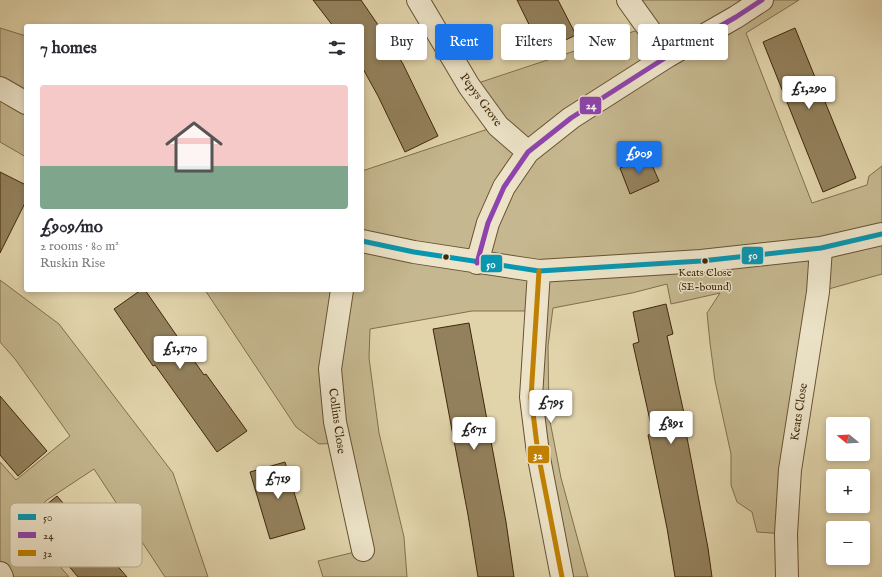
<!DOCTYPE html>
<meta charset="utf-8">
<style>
:root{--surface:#fff;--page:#f7f7f7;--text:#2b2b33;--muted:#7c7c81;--accent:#1a73e8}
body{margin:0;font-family:"IM FELL English",serif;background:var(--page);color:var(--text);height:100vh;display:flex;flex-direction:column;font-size:15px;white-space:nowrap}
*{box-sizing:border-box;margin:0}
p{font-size:13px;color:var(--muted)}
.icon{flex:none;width:22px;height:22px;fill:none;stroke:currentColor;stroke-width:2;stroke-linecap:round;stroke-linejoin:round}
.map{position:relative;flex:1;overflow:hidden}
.side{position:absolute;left:24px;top:24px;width:340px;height:268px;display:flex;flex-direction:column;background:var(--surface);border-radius:4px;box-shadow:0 2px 6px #0003}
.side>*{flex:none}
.banner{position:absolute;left:376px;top:24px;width:380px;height:36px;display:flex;gap:8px}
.needle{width:26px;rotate:288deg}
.controls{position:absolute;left:826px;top:417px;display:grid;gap:8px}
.controls a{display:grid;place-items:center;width:44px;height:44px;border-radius:4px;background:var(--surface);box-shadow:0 2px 6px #0003;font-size:20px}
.price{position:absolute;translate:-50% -34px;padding:0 9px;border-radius:4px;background:#fff;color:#222;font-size:13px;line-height:26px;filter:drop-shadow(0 1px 2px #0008)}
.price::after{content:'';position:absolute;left:50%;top:24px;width:12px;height:9px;margin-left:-6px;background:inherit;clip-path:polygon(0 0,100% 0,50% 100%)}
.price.active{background:var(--accent);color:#fff}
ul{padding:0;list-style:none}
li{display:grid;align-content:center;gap:8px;height:212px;padding:0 16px}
li span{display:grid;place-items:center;height:124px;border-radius:4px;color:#555}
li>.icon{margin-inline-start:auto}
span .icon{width:72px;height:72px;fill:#fffc;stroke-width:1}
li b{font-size:17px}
h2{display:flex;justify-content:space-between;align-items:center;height:48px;padding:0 16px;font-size:17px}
.tag{padding:0 14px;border-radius:4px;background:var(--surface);box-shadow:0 2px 6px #0003;font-size:14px;line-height:36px}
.tag.active{background:var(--accent);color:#fff}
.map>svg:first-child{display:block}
</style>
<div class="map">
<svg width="882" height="577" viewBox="0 0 882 577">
<rect width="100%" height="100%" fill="#e1d4ab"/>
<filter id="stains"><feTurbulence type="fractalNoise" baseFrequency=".005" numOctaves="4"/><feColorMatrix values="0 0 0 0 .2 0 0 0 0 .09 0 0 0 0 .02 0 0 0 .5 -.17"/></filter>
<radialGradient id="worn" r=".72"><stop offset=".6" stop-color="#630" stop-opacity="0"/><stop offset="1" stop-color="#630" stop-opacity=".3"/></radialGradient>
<path fill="#c5b78f" stroke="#826f4c" d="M 625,0 L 799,0 L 746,33 L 812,203 L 867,185 L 869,176 L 882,166 L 882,274 L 818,292 L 786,534 L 757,532 L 752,512 L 737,502 L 731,485 L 731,454 L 715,381 L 710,343 L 707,313 L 720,293 L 671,304 L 667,284 L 632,293 L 553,308 L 548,346 L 549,416 L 561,478 L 588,577 L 562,577 L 538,453 L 536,311 L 472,311 L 370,329 L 369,358 L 379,433 L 404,537 L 407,577 L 323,577 L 318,561 L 363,550 L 339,443 L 319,444 L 296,427 L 205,290 L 362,290 L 362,171 L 497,126 L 469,86 L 641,29 Z
M 0,28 L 26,36 L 26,157 L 0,142 Z
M 0,280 L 59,324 L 173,473 L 208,577 L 165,577 L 94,469 L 47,500 L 22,522 L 69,577 L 2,577 L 0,573 L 0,462 L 16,480 L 70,436 L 15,359 L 0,342 Z"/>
<path fill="#93815d" stroke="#3f2709" d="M 313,0 L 361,0 L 387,38 L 403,64 L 438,136 L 405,152 L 378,96 L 362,67 L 362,26 L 333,26 Z
M 517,0 L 558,0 L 576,35 L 542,51 Z
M 795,28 L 856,178 L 823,192 L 763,42 Z
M 648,156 L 659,181 L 630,194 L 620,168 Z
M 0,172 L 26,185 L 26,201 L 0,253 Z
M 141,290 L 145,290 L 204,375 L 206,374 L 247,431 L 217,452 L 155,365 L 153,366 L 114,309 Z
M 666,304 L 673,334 L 667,336 L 687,427 L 685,427 L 708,548 L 712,577 L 675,577 L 667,528 L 648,435 L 653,434 L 633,344 L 639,342 L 633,312 Z
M 469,323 L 506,522 L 514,577 L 478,577 L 468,515 L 433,329 Z
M 0,396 L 47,451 L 18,476 L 0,455 Z
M 285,462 L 305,529 L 270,539 L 250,472 Z
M 57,496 L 127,577 L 78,577 L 29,519 Z"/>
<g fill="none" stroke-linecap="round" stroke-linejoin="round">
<defs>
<path id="minor" d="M 418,0 L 469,86 L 498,126 L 528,152
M 628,0 L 668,56
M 0,88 L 26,103
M 362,241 L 414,252 L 539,271 L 701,261 L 821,248 L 882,234
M 477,263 L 488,223 L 504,187 L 528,152 L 571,118 L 668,56 L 736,17 L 762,0
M 539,271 L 531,397 L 538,453 L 562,577
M 342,290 L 330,369 L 335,422 L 363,550
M 0,573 L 2,577
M 787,577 L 786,534 L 790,470 L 818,292 L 821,248"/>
</defs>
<use href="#minor" stroke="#685232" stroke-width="24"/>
<use href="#minor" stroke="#ece3c8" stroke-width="22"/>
<defs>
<path id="bus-1" d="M 362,241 L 414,252 L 539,271 L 701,261 L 821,248 L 882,234"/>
<path id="bus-2" d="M 477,263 L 488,223 L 504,187 L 528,152 L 571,118 L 668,56 L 736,17 L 762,0"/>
<path id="bus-3" d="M 539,271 L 531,397 L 538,453 L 562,577"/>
</defs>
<use href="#bus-1" stroke="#ece3c8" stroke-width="8"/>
<use href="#bus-2" stroke="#ece3c8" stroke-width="8"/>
<use href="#bus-3" stroke="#ece3c8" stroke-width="8"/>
<use href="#bus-1" stroke="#0996b0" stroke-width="5"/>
<use href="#bus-2" stroke="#8e44ad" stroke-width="5"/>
<use href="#bus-3" stroke="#c08003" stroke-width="5"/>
</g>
<g fill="#3f2709" stroke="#ece3c8" stroke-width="1.5">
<circle cx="446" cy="257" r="3.5"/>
<circle cx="705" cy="261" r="3.5"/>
</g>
<g text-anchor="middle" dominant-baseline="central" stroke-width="3" stroke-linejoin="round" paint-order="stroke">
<g font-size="11" fill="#3f2709" stroke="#ece3c8">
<text x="705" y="273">Keats Close<tspan x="705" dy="14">(SE-bound)</tspan></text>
</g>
<g font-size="12" fill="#3f2709" stroke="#ece3c8">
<text transform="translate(481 100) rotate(54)">Pepys Grove</text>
<text transform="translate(799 412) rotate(-81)">Keats Close</text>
<text transform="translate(337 421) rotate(82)">Collins Close</text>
</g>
</g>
<rect x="10" y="503" width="132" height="64" rx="6" fill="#ece3c8" stroke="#b8ab8f" stroke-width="1"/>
<rect x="18" y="514" width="18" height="6" fill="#0996b0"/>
<rect x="18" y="532" width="18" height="6" fill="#8e44ad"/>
<rect x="18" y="550" width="18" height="6" fill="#c08003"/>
<g font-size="11" fill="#3f2709">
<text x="43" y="521">50</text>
<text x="43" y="539">24</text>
<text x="43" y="557">32</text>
</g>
<g stroke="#ece3c8" stroke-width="1.5">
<rect x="579" y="96" width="23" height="19" rx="4" fill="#8e44ad"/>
<rect x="741" y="246" width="23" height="19" rx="4" fill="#0996b0"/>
<rect x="480" y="254" width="23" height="19" rx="4" fill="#0996b0"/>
<rect x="527" y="445" width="23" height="19" rx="4" fill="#c08003"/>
</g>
<g font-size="11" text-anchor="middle" font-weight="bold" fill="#fff">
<text x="591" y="109">24</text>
<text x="753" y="259">50</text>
<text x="491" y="268">50</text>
<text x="538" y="459">32</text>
</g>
<rect width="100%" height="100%" filter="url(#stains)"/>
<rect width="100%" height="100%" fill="url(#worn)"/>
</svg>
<div class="controls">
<a><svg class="needle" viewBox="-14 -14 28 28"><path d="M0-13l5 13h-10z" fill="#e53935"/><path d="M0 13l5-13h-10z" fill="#7c7c81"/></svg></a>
<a>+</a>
<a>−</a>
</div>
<b class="price" style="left:809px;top:110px">£1,290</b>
<b class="price active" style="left:639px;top:175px">£909</b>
<b class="price" style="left:180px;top:370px">£1,170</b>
<b class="price" style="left:551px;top:424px">£795</b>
<b class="price" style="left:671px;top:445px">£891</b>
<b class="price" style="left:474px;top:451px">£671</b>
<b class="price" style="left:278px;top:500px">£719</b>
<div class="banner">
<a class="tag">Buy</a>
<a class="tag active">Rent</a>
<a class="tag">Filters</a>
<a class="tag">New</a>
<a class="tag">Apartment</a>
</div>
<section class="side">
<h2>7 homes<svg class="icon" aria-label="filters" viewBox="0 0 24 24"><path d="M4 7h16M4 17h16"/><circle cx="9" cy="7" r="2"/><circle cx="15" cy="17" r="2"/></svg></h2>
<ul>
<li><span style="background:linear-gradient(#f6c9c9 65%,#7fa58c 0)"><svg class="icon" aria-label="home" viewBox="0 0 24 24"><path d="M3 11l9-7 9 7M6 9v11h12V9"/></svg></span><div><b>£909/mo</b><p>2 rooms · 80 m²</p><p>Ruskin Rise</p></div></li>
</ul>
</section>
</div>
